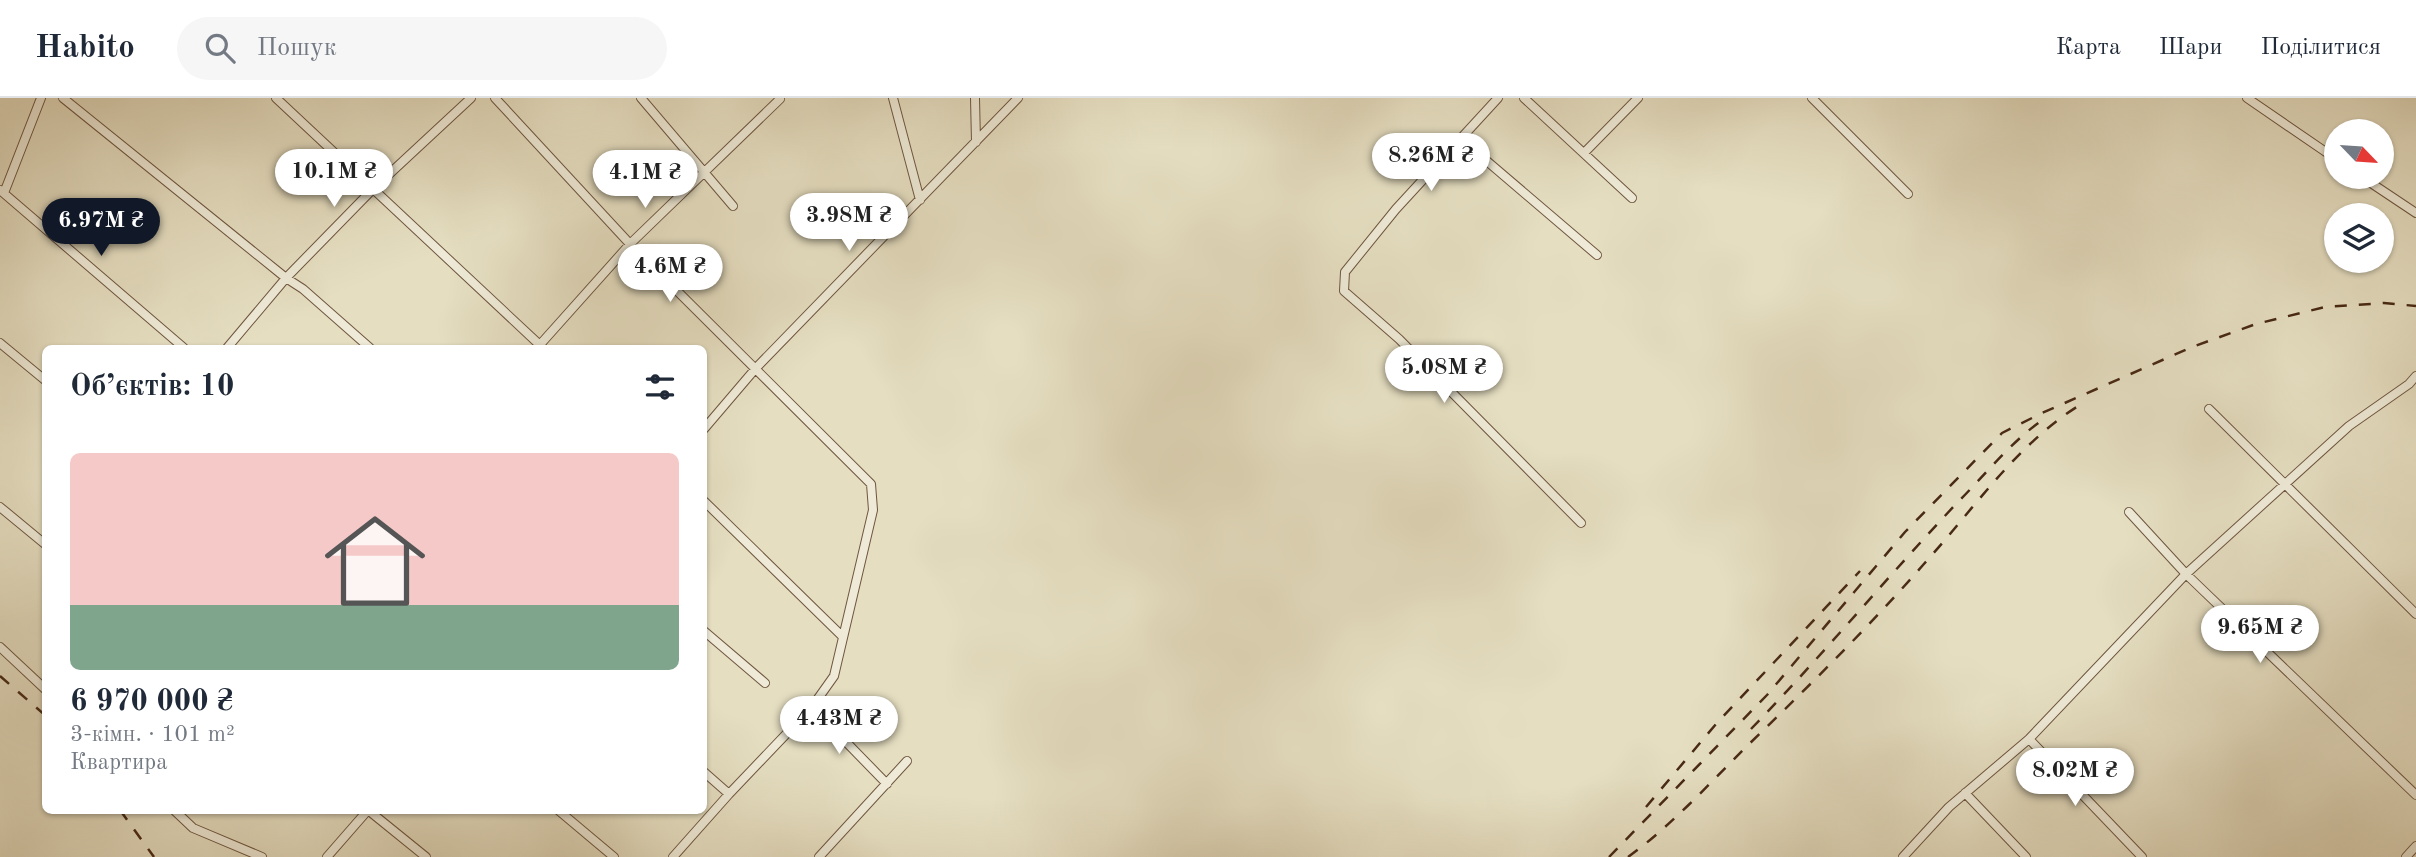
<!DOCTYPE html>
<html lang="uk">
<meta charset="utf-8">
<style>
:root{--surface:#fff;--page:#f6f6f7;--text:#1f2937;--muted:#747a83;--line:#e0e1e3;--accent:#111827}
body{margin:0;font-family:"Old Standard TT",serif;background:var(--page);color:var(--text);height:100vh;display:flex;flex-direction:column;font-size:26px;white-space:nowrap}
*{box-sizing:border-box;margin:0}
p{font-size:23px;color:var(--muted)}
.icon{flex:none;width:38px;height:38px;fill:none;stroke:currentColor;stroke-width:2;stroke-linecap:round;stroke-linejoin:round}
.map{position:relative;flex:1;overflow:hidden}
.panel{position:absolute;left:42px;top:247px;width:665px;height:469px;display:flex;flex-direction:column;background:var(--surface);border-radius:10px;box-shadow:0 2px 5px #0004}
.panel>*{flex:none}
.needle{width:46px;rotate:115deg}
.controls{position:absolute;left:2324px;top:21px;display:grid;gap:14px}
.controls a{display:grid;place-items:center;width:70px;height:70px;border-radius:50%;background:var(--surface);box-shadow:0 2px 5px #0004;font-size:35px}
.price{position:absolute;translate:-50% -60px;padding:0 16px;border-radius:24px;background:#fff;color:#222;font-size:23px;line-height:46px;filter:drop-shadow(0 2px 4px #0008)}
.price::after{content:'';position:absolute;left:50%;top:42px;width:21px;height:16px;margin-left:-10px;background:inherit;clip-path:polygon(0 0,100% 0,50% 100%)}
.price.current{background:var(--accent);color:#fff}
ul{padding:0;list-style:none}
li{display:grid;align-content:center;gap:14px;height:371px;padding:0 28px}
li+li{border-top:2px solid var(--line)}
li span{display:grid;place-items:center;height:217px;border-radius:10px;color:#555}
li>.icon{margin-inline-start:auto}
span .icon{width:126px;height:126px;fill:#fffc;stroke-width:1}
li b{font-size:30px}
h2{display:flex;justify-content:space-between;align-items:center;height:84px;padding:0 28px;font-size:30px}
header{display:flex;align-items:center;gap:42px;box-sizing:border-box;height:98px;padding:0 35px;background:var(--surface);border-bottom:2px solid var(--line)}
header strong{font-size:33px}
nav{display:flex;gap:38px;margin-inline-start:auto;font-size:24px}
.search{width:490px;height:63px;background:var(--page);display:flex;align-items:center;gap:18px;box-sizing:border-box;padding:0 24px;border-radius:38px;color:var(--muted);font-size:26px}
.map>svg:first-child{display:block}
</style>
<header>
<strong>Habito</strong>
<div class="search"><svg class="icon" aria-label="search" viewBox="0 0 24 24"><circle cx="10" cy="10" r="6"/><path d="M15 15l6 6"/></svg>Пошук</div>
<nav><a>Карта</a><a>Шари</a><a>Поділитися</a></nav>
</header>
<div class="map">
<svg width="2416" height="759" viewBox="0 0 2416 759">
<rect width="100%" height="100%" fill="#e5dec1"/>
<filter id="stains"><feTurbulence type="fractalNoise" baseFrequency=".00286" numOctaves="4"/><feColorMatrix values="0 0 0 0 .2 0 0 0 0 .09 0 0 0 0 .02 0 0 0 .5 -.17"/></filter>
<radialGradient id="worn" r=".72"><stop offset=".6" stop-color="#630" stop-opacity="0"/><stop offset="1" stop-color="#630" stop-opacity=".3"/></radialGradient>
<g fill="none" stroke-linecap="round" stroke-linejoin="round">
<defs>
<path id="minor" d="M 63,0 L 286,180 L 303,191 L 370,250
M 276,0 L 543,250
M 495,0 L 630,146 L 871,386 L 873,412 L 834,578 L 812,609 L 729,696 L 673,759
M 641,0 L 733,108
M 893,0 L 920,102
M 975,0 L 976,44
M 1498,0 L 1396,111 L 1345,174 L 1344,193 L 1399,241 L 1581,425
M 1524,0 L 1632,100
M 1812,0 L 1908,96
M 2247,0 L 2336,61
M 1461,41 L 1597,157
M 1584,55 L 1638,0
M 2362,79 L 2416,115
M 0,92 L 184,250
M 4,95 L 41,0
M 0,245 L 46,283
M 227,250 L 286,180 L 372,92 L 471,0
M 537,250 L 630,146 L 780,1 L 779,0
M 2209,311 L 2416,516
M 704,331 L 756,270 L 1018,0
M 704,403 L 843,539
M 0,409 L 46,447
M 2129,414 L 2186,476 L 2416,697
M 704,533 L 765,585
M 0,549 L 46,592
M 812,609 L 887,686
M 2029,641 L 2142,759
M 704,674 L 729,696
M 1965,695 L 2026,759
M 174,712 L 193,730 L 262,759
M 368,712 L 426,759
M 558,712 L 614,759
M 327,759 L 368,712
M 819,759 L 907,663
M 1903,759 L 1949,709 L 2029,641 L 2186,476 L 2349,328 L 2409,286 L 2416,278
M 2406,759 L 2416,748"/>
</defs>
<use href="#minor" stroke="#6f563f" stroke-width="10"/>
<use href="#minor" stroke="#eeead7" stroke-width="8"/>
<path stroke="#482914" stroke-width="2.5" stroke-dasharray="12 12" stroke-linecap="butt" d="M 0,578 L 46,618
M 1751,631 C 1822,558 1887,479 1957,405 C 1984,378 2010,345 2041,323
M 1646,709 L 1716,626 L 1860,473
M 120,712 L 154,759
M 1609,759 L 1767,597 L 1905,434 L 2002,335 L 2042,315 L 2192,249 L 2256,226 L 2325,209 L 2384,205 L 2416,208
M 1628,759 C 1671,728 1708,687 1745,650 C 1806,591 1867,531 1923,467 C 1974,411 2017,345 2083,305"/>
</g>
<rect width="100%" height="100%" filter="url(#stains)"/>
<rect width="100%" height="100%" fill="url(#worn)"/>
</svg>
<div class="controls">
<a><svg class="needle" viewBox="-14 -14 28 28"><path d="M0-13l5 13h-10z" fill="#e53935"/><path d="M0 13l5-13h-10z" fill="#747a83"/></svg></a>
<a><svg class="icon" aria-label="layers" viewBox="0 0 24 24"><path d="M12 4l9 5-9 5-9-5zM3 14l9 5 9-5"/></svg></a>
</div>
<b class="price" style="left:1431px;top:95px">8.26M ₴</b>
<b class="price" style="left:334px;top:111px">10.1M ₴</b>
<b class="price" style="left:645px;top:112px">4.1M ₴</b>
<b class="price" style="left:849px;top:155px">3.98M ₴</b>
<b class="price current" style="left:101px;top:160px">6.97M ₴</b>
<b class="price" style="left:670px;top:206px">4.6M ₴</b>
<b class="price" style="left:1444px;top:307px">5.08M ₴</b>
<b class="price" style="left:2260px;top:567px">9.65M ₴</b>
<b class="price" style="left:839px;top:658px">4.43M ₴</b>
<b class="price" style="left:2075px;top:710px">8.02M ₴</b>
<section class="panel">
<h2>Об’єктів: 10<svg class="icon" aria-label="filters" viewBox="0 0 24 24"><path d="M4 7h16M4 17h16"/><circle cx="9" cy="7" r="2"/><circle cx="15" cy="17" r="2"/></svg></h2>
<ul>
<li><span style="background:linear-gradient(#f6c9c9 70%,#7fa58c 0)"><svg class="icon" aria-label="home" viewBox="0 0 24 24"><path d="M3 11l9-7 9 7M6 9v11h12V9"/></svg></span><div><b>6 970 000 ₴</b><p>3-кімн. · 101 m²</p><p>Квартира</p></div></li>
</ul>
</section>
</div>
